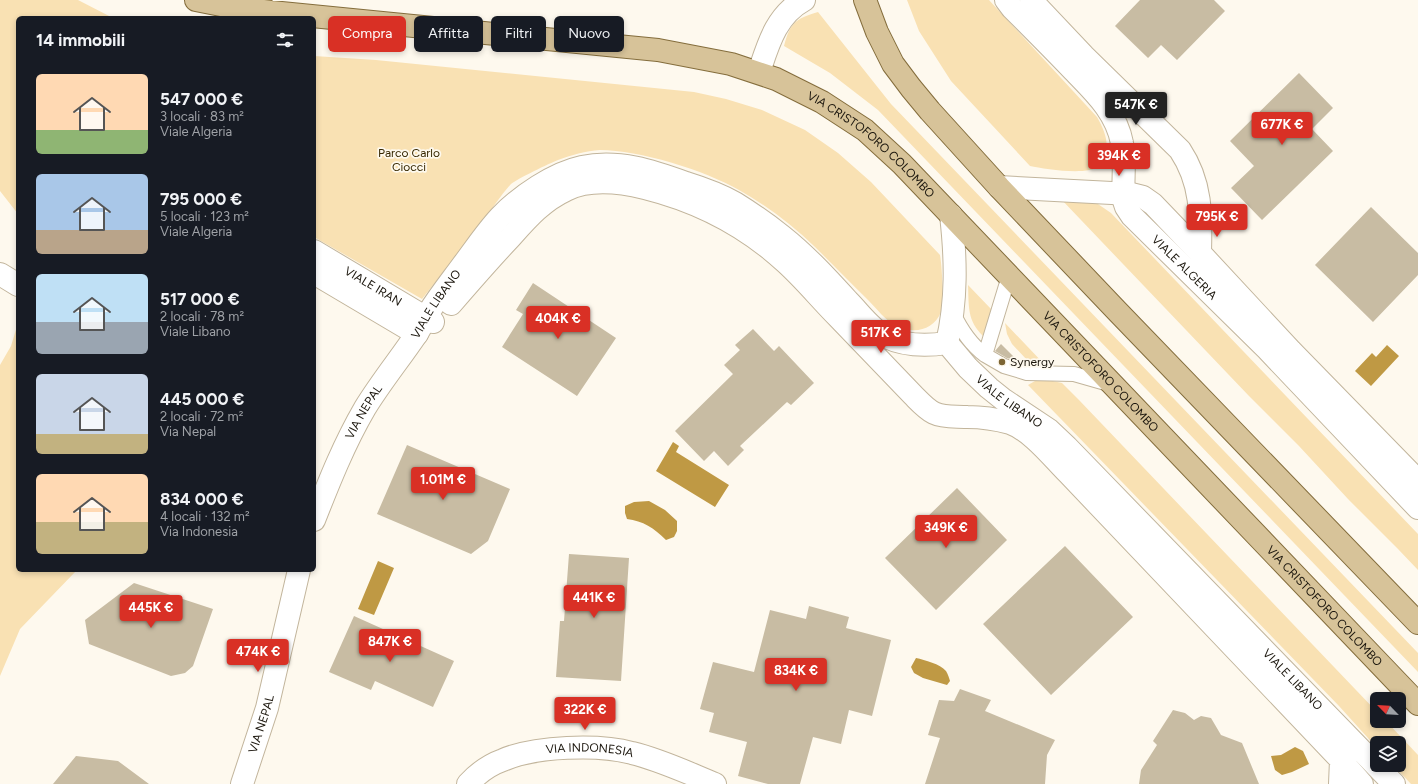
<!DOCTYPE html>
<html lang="it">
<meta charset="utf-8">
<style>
:root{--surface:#171b24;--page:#242831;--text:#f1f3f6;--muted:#9ea1a6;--accent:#d93025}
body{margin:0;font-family:Figtree,sans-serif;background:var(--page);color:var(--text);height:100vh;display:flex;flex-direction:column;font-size:15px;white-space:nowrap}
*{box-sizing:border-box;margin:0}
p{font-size:13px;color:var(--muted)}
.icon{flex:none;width:22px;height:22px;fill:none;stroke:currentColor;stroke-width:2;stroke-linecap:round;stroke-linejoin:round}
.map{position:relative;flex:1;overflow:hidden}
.panel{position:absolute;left:16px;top:16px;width:300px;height:556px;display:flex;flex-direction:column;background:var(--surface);border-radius:6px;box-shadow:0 2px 6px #0003}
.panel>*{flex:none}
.hud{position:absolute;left:328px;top:16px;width:380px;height:36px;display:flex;gap:8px}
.needle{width:26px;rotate:295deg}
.buttons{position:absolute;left:1370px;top:692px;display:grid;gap:8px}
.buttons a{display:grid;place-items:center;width:36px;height:36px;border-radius:6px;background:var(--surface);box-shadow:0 2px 6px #0003;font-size:20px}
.price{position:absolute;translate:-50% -34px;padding:0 9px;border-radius:4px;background:var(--accent);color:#fff;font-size:13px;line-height:26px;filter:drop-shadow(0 1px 2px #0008)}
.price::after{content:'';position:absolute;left:50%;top:24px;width:12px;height:9px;margin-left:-6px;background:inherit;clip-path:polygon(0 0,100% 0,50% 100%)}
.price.current{background:#222;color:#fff}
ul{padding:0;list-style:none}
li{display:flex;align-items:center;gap:12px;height:100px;padding:0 20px}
li span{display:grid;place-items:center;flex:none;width:112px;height:80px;border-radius:6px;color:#555}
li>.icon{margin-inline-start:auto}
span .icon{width:48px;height:48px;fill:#fffc;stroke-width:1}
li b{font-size:17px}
h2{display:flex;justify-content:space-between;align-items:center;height:48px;padding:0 20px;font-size:17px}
.tag{padding:0 14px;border-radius:6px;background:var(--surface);box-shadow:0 2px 6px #0003;font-size:14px;line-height:36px}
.tag.current{background:var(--accent);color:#fff}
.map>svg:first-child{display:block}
</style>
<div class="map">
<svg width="1418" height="784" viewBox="0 0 1418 784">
<rect width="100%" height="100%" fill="#fef9ee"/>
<path fill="#f9e1b3" d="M 0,0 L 78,0 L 113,18 L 18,18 L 18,214 L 0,191 Z
M 907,0 L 989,0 L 1097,117 C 1105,131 1111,146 1103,161 C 1102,161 1100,165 1099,166 C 1088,176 1044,169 1030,166 L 951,81 L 919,31 Z
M 818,12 L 891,104 L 1418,653 L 1418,672 L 878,110 L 830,73 L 784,46 C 790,23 795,19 818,12 Z
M 314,56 L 376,60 L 694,92 L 726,99 L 762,110 L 805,130 L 838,153 L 871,182 L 940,255 C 942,266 944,302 941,312 C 933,331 914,334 896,326 C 885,320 877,309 868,300 C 850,282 833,265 815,247 C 792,225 766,205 739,190 C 704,170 639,150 600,150 C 586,151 571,155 558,160 C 550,163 517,179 511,184 C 501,195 492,209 483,221 C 463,247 443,273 422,299 L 314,237 Z
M 1060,198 L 1095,202 L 1111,213 L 1418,534 L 1418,570 L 1398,549 L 1348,499 L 1299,446 L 1249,396 Z
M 968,285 L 992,310 L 983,336 C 967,320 969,307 968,285 Z
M 18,323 L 18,570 L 77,570 L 20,629 L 0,676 L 0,365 L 11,346 Z
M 1005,323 L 1046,366 L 1027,360 L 1012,344 L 1007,334 Z
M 1048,380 L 1062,383 L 1079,400 L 1377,712 L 1377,721 L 1386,721 L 1418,755 L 1418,784 L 1411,784 L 1393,765 L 1399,765 L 1399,743 L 1377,743 L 1377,748 L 1339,706 L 1028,385 L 1035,381 Z"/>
<path fill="#bf9944" d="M 1387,345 L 1399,356 L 1371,386 L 1355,371 L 1372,353 L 1376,357 Z
M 673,442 L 679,446 L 676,452 L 729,485 L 715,507 L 656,471 Z
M 649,501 L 665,510 L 677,521 L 677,531 L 674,537 L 666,540 C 654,528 643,521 627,519 L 625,513 L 625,506 L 634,502 Z
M 378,561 L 394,568 L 374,615 L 358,609 Z
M 916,658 C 925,660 940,664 946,671 C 948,674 949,678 950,681 L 947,685 L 923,678 L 914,673 L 911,667 Z
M 1295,747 L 1303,751 L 1309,764 L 1292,772 L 1282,775 L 1275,770 L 1271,756 L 1281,755 Z"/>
<path fill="#c8bca3" d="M 1140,0 L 1214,0 L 1225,11 L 1177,60 L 1161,45 L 1148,58 L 1115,26 Z
M 1299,73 L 1333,108 L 1312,129 L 1333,151 L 1262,220 L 1231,188 L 1254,166 L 1230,141 Z
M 1371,207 L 1418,253 L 1418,275 L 1373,322 L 1315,265 Z
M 533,283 L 616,338 L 577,396 L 502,347 L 523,314 L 516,310 Z
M 753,329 L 774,351 L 779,346 L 814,383 L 791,405 L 787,402 L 740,446 L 744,450 L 728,466 L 714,451 L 704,461 L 675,431 L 733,374 L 724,365 L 740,350 L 735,345 Z
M 1001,344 L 1018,361 L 1007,358 L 995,351 Z
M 407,445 L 510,489 L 488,541 L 471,554 L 377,514 Z
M 957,488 L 1007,540 L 936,610 L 885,558 Z
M 1065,546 L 1133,617 L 1051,695 L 983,624 Z
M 569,554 L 629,558 L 621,681 L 556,677 L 560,621 L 564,621 Z
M 134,583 L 213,609 L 193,666 L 185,673 L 171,676 L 89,644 L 85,620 Z
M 809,606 L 849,617 L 846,628 L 891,640 L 872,716 L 849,710 L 841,744 L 813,737 L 800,784 L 768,784 L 738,776 L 747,742 L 709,732 L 714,713 L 700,709 L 713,662 L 754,672 L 770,610 L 806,619 Z
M 354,616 L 454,661 L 433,707 L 375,681 L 371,690 L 329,672 Z
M 960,689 L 991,700 L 985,711 L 1055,740 L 1047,755 L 1045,784 L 925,784 L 940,738 L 928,735 L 939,700 L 954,701 Z
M 1173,710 L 1185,713 L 1194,720 L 1201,716 L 1211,718 L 1221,735 L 1242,743 L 1259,784 L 1139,784 L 1141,770 L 1157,745 L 1153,741 Z
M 76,756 L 118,761 L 149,784 L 53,784 Z"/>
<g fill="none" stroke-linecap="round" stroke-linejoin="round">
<defs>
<path id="lane" d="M 1009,276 L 985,355 L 1004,366 L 1027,373 L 1074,374 L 1109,384
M 953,313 C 961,330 970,344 985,355"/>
<g id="street">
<path id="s1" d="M 1006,0 L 1012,8 C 1032,28 1052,48 1072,69 C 1093,91 1116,111 1122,143 C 1126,162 1122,181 1124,201 L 1126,207 L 1132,216 L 1267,349 L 1418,508"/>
<path d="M 1031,0 L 1084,56 L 1180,150 C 1202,183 1201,215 1200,253 L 1291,351 L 1418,481"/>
<path d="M 759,72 C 768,45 776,15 804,0"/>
<path d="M 999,187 L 1131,194 L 1143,197 L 1153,204 L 1200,253"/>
<path id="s2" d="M 314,251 L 433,322"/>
<path d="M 314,273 L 417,334"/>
<path d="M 0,274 L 18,285"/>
<path d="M 451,304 C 470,282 489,260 509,239 C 526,220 542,201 566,190 C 590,178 620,182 645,188 C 697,201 746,226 785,262 C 804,279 820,299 838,317 C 863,343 888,369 913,395 C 919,401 926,409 934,413 C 944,418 957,416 967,417 C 982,417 996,419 1010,423 C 1032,431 1052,457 1068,473 L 1341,760 L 1340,784"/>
<path d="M 947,343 C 957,300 956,259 951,215"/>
<path id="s3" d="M 314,520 C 329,482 344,444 365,408 C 381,382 399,360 416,335 C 421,328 424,320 429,312 C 439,296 451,281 462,266 C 475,249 486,232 500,217 C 520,196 554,173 582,167 C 618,159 653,171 686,183 C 702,188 719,194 735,203 C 751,213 767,224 782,236 C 806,255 827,278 848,301 C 860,313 871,329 886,337 C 905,346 927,346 947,343 L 968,368 L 989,388 L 1004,400 L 1049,430 L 1067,447 L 1394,784"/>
<path d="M 1348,754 L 1341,760 L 1362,784"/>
<path id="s4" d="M 242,784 L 267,708 L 299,570"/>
<path id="s5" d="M 468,784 C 478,773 489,765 503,760 C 535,746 599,744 632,753 C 661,760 688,773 715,784"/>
</g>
<g id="primary">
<path id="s6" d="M 196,0 L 226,6 L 271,12 L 658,50 L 731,64 L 776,79 L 822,102 L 865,130 L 902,164 L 1418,704"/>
<path d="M 865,0 L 877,32 L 893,64 L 911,88 L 930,111 L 999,187 L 1117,311 L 1418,623"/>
</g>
</defs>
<use href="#lane" stroke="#c2b59c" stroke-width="16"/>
<use href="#street" stroke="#c2b59c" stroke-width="24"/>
<use href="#primary" stroke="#846d3c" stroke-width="24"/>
<use href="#lane" stroke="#fff" stroke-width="14"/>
<use href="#street" stroke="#fff" stroke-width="22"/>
<use href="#primary" stroke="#d7c399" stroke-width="22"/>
</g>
<circle fill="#7c6535" stroke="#fef9ee" stroke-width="1.5" cx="1002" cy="362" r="4"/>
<g text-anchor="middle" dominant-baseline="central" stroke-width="3.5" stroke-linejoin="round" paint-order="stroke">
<g font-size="12" fill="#1c170e" stroke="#fef9ee">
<text stroke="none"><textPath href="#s6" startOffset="703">VIA CRISTOFORO COLOMBO</textPath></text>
<text stroke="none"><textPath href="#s1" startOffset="335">VIALE ALGERIA</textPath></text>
<text stroke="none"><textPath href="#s2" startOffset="69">VIALE IRAN</textPath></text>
<text stroke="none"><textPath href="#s3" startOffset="249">VIALE LIBANO</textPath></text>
<text stroke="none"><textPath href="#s6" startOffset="1027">VIA CRISTOFORO COLOMBO</textPath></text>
<text stroke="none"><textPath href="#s3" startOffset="965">VIALE LIBANO</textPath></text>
<text stroke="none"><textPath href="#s3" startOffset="119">VIA NEPAL</textPath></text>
<text stroke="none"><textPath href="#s6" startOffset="1351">VIA CRISTOFORO COLOMBO</textPath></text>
<text stroke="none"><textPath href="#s3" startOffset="1363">VIALE LIBANO</textPath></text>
<text stroke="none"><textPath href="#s4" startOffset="63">VIA NEPAL</textPath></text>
<text stroke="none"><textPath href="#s5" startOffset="131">VIA INDONESIA</textPath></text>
</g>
<g font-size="12" fill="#372802" stroke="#fef9ee">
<text x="409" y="153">Parco Carlo<tspan x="409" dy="14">Ciocci</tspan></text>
</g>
<g font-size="12" fill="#1c170e" stroke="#fef9ee" text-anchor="start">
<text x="1010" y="362">Synergy</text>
</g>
</g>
</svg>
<div class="buttons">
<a><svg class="needle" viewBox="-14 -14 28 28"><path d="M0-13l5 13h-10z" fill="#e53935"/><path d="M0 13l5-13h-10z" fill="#9ea1a6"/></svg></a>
<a><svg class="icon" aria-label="layers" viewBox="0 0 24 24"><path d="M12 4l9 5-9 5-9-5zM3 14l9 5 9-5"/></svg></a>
</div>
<b class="price current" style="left:1136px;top:126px">547K €</b>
<b class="price" style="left:1282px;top:146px">677K €</b>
<b class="price" style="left:1119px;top:177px">394K €</b>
<b class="price" style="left:1217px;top:238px">795K €</b>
<b class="price" style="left:558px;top:340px">404K €</b>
<b class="price" style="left:881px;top:354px">517K €</b>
<b class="price" style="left:443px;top:501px">1.01M €</b>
<b class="price" style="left:946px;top:549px">349K €</b>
<b class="price" style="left:594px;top:619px">441K €</b>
<b class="price" style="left:151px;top:629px">445K €</b>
<b class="price" style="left:390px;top:663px">847K €</b>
<b class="price" style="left:258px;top:673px">474K €</b>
<b class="price" style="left:796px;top:692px">834K €</b>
<b class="price" style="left:585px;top:731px">322K €</b>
<div class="hud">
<a class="tag current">Compra</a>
<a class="tag">Affitta</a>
<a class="tag">Filtri</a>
<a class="tag">Nuovo</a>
</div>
<section class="panel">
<h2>14 immobili<svg class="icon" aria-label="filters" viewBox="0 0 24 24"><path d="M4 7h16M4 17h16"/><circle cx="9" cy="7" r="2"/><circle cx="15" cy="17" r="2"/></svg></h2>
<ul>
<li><span style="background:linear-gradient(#ffd9b3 70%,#8fb573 0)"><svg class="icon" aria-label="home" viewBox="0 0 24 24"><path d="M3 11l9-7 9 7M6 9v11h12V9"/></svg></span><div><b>547 000 €</b><p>3 locali · 83 m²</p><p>Viale Algeria</p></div></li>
<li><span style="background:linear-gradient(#a9c7e8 70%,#b9a48a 0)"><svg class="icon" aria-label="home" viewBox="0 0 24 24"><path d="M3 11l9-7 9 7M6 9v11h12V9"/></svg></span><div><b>795 000 €</b><p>5 locali · 123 m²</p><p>Viale Algeria</p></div></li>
<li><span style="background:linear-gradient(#bfe0f5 60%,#9aa5b1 0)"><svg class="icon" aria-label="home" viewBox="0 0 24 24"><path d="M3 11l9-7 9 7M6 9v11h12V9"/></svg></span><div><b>517 000 €</b><p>2 locali · 78 m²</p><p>Viale Libano</p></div></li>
<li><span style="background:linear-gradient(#c9d6e8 75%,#c2b280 0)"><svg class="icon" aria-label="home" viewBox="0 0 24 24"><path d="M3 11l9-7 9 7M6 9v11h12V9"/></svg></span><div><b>445 000 €</b><p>2 locali · 72 m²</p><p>Via Nepal</p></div></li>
<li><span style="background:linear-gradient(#ffd9b3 60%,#c2b280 0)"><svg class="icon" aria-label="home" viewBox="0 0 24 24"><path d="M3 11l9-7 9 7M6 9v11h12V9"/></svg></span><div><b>834 000 €</b><p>4 locali · 132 m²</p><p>Via Indonesia</p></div></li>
</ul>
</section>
</div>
